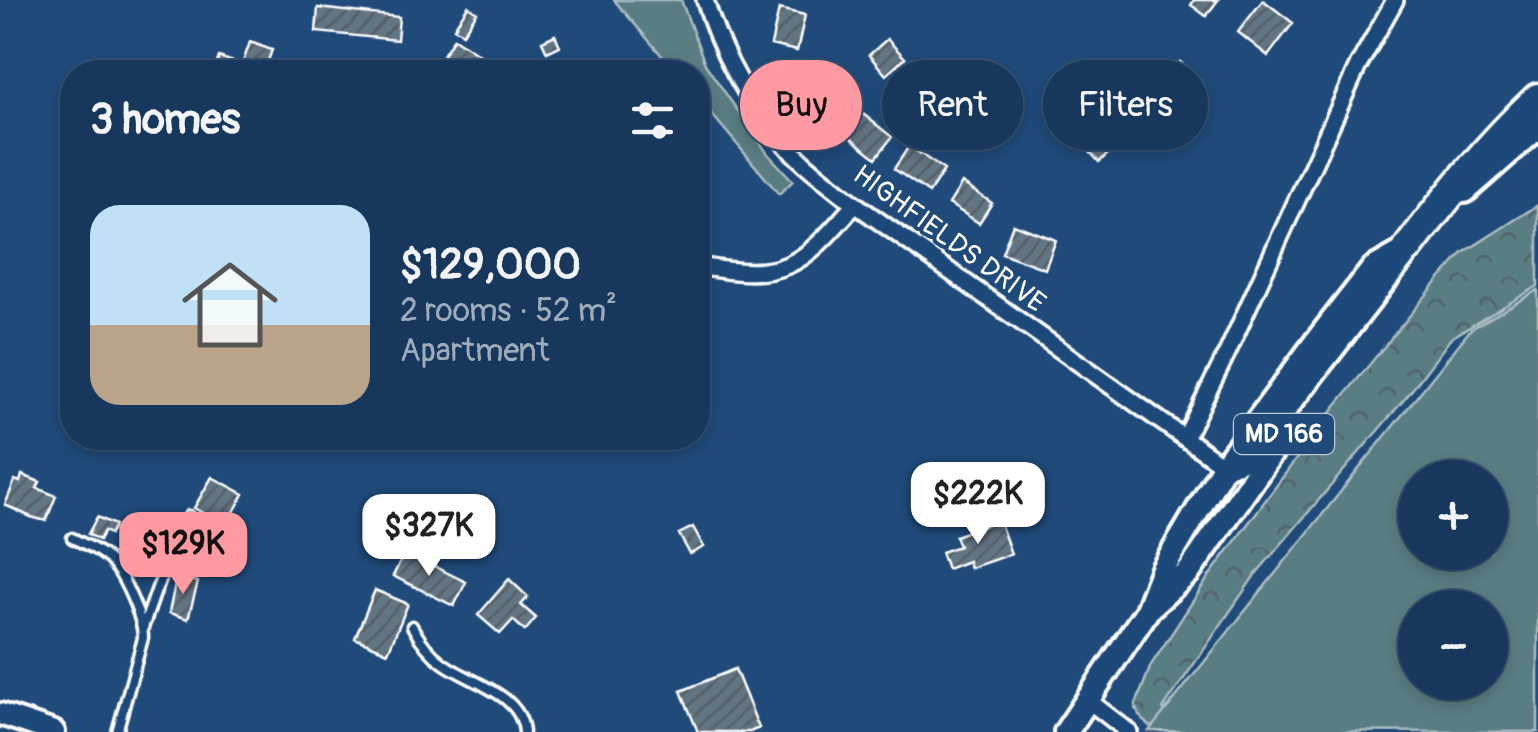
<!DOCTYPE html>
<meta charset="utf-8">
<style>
:root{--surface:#17385c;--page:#244365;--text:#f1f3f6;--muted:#9eacbb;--line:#365272;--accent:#ff9aa2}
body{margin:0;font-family:Pangolin,sans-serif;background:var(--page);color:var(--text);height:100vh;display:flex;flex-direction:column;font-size:38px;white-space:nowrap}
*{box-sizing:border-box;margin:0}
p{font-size:32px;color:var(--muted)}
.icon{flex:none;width:55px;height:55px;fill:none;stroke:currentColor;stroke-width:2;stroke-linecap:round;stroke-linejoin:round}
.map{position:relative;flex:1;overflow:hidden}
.drawer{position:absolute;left:60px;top:60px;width:650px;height:390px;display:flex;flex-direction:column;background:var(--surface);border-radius:40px;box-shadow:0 5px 15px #0003,0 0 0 2px var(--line)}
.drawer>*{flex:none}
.top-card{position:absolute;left:740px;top:60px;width:648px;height:90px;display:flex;gap:20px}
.tools{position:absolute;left:1398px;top:460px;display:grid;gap:20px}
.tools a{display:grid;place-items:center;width:110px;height:110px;border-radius:50%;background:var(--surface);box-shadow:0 5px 15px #0003,0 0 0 2px var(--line);font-size:50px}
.price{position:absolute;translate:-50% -85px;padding:0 22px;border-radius:20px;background:#fff;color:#222;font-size:32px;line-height:65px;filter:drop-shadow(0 2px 5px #0008)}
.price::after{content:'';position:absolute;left:50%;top:60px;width:30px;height:22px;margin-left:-15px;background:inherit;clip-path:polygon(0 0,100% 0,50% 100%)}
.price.active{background:var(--accent);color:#111}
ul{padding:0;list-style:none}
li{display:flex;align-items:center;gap:30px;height:250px;padding:0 30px}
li+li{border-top:2px solid var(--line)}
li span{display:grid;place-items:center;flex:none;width:280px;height:200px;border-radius:30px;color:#555}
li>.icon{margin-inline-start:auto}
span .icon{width:120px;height:120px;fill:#fffc;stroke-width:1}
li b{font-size:42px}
h2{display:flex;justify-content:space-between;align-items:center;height:120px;padding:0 30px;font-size:42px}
.pill{padding:0 35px;border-radius:45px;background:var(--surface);box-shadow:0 5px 15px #0003,0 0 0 2px var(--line);font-size:35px;line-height:90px}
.pill.active{background:var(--accent);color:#111}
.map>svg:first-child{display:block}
</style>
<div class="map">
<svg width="1538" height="732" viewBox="0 0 1538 732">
<defs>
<pattern id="forest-crowns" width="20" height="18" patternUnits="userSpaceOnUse" patternTransform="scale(2.5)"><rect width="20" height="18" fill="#597d82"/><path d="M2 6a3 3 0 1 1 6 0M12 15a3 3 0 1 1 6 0" fill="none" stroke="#526467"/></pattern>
<pattern id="building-hatch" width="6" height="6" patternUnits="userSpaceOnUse" patternTransform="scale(2.5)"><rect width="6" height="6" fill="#627483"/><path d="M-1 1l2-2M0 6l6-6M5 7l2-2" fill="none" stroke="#565e65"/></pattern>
</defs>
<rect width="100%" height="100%" fill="#1f4a7a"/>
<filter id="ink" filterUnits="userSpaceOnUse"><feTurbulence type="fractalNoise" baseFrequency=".01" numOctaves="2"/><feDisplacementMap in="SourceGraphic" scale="20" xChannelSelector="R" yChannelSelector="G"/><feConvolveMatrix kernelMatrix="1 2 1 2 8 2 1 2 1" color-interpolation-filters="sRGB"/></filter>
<g filter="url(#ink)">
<path fill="url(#forest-crowns)" stroke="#acbec0" stroke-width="2.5" d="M 1538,205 L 1538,286 L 1451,338 L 1408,395 L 1255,575 L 1163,709 L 1187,732 C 1160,732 1146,732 1135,707 L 1151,665 L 1210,575 L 1334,408 L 1433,287 L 1463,253 Z"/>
<path fill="#597d82" stroke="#acbec0" stroke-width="2.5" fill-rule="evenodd" d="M 614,0 L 681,0 L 705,64 L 768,154 L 793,181 L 779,194 L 698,98 L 698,72 L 676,72 Z
M 1538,290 L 1538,732 L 1149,731 L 1471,329 ZM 1415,478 L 1490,478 L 1490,552 L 1415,552 ZM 1415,608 L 1490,608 L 1490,682 L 1415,682 Z"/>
<path fill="url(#building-hatch)" stroke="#fff" stroke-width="2.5" d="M 1194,0 L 1218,0 L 1206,16 L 1191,5 Z
M 1263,0 L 1293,23 L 1268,56 L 1238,32 Z
M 468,6 L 477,12 L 463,33 L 454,28 Z
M 318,8 L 399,17 L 397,40 L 316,32 Z
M 779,9 L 805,15 L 797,51 L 771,45 Z
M 555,35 L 560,46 L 547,52 L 542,41 Z
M 454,38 L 483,57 L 473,72 L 432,72 Z
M 887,39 L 905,58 L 886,75 L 869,55 Z
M 250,42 L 272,50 L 264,72 L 214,72 L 219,57 L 242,65 Z
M 1180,62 L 1200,80 L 1172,111 L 1169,108 L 1158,120 L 1154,115 L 1164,104 L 1152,93 Z
M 818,75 L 844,106 L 826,121 L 800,91 Z
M 1111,97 L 1126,113 L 1153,116 L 1150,141 L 1126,138 L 1099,162 L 1072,132 Z
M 863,114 L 892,137 L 876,158 L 846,134 Z
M 909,146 L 944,170 L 929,193 L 894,169 Z
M 962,183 L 992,203 L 979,223 L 949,204 Z
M 1013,224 L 1056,240 L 1045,269 L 1002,253 Z
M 22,475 L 40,482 L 37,488 L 56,496 L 46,521 L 31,517 L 5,505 L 15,480 L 20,482 Z
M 212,477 L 244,494 L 226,526 L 194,508 Z
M 97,517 L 115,525 L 110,534 L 104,531 L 99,540 L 88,534 Z
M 999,520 L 1011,554 L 970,568 L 968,561 L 947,569 L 941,552 L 959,546 L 955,536 Z
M 693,527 L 704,547 L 690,554 L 679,534 Z
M 405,552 L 466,582 L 454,606 L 393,576 Z
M 180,576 L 198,582 L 188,619 L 169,613 L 176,579 L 179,580 Z
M 509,579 L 528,597 L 521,605 L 536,618 L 525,631 L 513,620 L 500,634 L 478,615 Z
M 375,590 L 408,604 L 388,652 L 355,638 Z
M 735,669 L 759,728 L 750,732 L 698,732 L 681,691 Z"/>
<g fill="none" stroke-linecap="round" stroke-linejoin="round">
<defs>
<path id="service" d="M 72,538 C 84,544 97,549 107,558 C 122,571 143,618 143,638 L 117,732
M 412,626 C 420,641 429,653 443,663 C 470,683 521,693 524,732
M 143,628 L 157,588 L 189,516"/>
<path id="minor" d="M 705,0 C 720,50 745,97 779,137 C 800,163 829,183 855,204 L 1224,466
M 698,266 C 784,281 799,269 855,204
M 1185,438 L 1228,351 L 1358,66 L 1395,0
M 1089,701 L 1129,732"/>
<path id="secondary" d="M 0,714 L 54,732"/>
<path id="primary" d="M 1465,191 L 1538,127
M 1224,466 L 1252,456 L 1275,422 L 1418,238
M 1152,605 L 1189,572 L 1276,446
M 1147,610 L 1163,569 L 1224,466 L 1319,338 L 1373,269 L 1401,253
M 1066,732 L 1155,599"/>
<path id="motorway" d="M 1408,248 C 1448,195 1489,144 1538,98"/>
</defs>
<use href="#service" stroke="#fff" stroke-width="15"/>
<use href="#minor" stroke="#fff" stroke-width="22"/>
<use href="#secondary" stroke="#fff" stroke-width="28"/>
<use href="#primary" stroke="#fff" stroke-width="30"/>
<use href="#motorway" stroke="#fff" stroke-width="35"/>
<use href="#service" stroke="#1f4a7a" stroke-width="8"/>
<use href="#minor" stroke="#1f4a7a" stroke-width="15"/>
<use href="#secondary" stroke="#1f4a7a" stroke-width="20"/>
<use href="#primary" stroke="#1f4a7a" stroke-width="22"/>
<use href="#motorway" stroke="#1f4a7a" stroke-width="28"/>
</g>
</g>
<g text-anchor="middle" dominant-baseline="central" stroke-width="8" stroke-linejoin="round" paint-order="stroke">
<rect fill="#1f4a7a" stroke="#bcc9d7" stroke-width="2.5" x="1234" y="414" width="100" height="40" rx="8"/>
<g font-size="25" font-weight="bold" fill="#fff">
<text x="1284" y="434">MD 166</text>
</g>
<g font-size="28" fill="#fff" stroke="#1f4a7a">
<text transform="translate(949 239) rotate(36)">HIGHFIELDS DRIVE</text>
</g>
</g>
</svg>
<div class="tools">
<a>+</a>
<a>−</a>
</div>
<b class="price" style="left:978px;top:547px">$222K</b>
<b class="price" style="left:429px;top:579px">$327K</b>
<b class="price active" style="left:183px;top:597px">$129K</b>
<div class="top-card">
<a class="pill active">Buy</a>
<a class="pill">Rent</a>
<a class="pill">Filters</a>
</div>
<section class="drawer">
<h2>3 homes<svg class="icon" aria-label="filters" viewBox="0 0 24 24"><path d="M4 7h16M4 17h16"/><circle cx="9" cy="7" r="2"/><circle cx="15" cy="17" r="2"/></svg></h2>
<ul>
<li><span style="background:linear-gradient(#bfe0f5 60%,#b9a48a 0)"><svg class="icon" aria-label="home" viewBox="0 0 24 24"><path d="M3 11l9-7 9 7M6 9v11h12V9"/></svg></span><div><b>$129,000</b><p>2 rooms · 52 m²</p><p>Apartment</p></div></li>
</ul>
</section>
</div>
